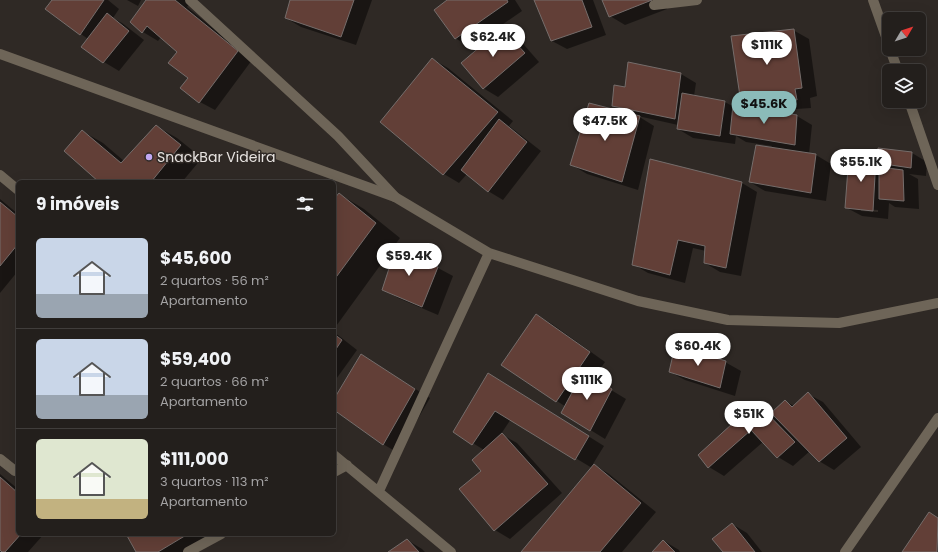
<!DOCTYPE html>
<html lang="pt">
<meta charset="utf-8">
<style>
:root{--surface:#231f1c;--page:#2b2725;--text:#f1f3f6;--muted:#a3a2a3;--line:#403d3b;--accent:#8bbbb9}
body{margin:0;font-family:Poppins,sans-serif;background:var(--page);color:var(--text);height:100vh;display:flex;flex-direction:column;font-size:15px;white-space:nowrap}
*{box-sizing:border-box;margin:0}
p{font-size:13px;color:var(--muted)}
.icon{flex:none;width:22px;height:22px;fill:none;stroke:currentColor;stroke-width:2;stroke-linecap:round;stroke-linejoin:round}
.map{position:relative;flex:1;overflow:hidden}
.side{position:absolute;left:16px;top:180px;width:320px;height:356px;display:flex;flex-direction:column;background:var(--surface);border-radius:6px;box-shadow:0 4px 16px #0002,0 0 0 1px var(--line)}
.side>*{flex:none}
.needle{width:26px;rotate:51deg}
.buttons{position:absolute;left:882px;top:12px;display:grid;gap:8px}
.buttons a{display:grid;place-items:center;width:44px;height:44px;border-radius:6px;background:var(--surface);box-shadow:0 4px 16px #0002,0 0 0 1px var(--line);font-size:20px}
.price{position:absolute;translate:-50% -34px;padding:0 9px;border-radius:14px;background:#fff;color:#222;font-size:13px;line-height:26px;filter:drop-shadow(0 1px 2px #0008)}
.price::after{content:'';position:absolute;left:50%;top:24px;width:12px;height:9px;margin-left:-6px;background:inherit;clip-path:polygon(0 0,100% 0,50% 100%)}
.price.selected{background:var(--accent);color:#111}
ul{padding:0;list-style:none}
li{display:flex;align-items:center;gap:12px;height:100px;padding:0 20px}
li+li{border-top:1px solid var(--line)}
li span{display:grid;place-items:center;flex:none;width:112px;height:80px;border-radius:6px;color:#555}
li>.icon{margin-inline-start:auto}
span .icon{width:48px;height:48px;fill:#fffc;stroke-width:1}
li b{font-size:17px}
h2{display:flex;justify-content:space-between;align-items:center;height:48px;padding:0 20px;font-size:17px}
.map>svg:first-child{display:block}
</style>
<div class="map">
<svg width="938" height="552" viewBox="0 0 938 552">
<rect width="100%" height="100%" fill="#2f2925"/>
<path fill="#0007" fill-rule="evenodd" d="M 53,0 L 108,0 L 119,9 L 113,18 L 122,23 L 144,40 L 119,71 L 104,62 L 83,46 L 88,39 L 81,34 Z
M 127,0 L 141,0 L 138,6 Z
M 147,0 L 188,0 L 191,2 L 187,7 L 252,60 L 215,110 L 200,102 L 178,52 L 161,37 L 158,41 L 143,32 Z
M 291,0 L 372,0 L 356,45 L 301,27 L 286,18 Z
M 449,0 L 515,0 L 522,11 L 470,47 L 455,38 Z
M 535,0 L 593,0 L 606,35 L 567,49 L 552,41 Z
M 603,0 L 663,0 L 667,9 L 625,25 L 610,16 Z
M 503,29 L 518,38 L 539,62 L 498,97 L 483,88 Z
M 793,30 L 809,39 L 817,96 L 810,98 L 811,108 L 767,111 L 797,116 L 812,125 L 809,154 L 816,155 L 831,164 L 826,201 L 765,191 L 750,182 L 772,146 L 746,142 L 736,136 L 735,144 L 693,138 L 678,129 L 678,125 L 638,116 L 654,126 L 638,190 L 587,174 L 572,165 L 626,113 L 613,105 L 626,89 L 681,74 L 696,83 L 694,96 L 725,102 L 734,107 L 754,110 L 742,102 Z
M 432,59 L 448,68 L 513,121 L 509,126 L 541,151 L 503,200 L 488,191 L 467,174 L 459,183 L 444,174 Z
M 156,126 L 177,138 L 202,158 L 182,182 L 101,182 L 82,131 L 103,143 L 124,161 Z
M 912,153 L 927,162 L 926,176 L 909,174 L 918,179 L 919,209 L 895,207 L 889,203 L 888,219 L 862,216 L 847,208 L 876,159 L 878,161 ZM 861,209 L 878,210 L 878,212 L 861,211 Z
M 742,183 L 757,192 L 741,276 L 720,272 L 705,263 L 706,251 L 693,248 L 685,283 L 648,273 L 633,264 Z
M 339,194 L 364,209 L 400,238 L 334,329 L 334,201 Z
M 0,199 L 18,214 L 18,271 L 0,293 Z
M 438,268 L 453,276 L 438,315 L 398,298 L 383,289 Z
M 537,315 L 552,324 L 605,362 L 593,379 L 626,399 L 605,439 L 563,413 L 566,407 L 503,365 Z
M 334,332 L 357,350 L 334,382 Z
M 361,355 L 430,398 L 398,453 L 383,444 L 334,409 L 334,401 Z
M 725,362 L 741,371 L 735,396 L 685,380 L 670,372 Z
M 489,374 L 604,446 L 593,464 L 609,474 L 656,512 L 622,552 L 522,552 L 592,468 L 511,419 L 501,434 L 517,443 L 562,493 L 510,539 L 495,530 L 483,471 L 484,450 L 455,432 Z
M 808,394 L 823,402 L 861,447 L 834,470 L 819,461 L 810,451 L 793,466 L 778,457 L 763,442 L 724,476 L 709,467 L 756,404 L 772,413 L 785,401 L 794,406 Z
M 0,474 L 18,489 L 18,534 L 44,534 L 28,552 L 4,552 L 0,549 Z
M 929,513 L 938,518 L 938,552 L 903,552 Z
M 732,524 L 747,533 L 762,552 L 724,552 Z
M 127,534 L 205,534 L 208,540 L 187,552 L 137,552 Z
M 407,540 L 422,549 L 425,552 L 390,552 Z
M 664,541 L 679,550 L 680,552 L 653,552 Z"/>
<path fill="#623f37" stroke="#756d6b" d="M 52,0 L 104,0 L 80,35 L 45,9 Z
M 146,0 L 175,0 L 238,51 L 199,103 L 180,88 L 188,78 L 168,63 L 177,52 L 147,26 L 142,33 L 130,22 Z
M 290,0 L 354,0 L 341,37 L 285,18 Z
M 447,0 L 507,0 L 508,2 L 455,39 L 434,10 Z
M 534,0 L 582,0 L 592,27 L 551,41 Z
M 602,0 L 652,0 L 609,17 Z
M 107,13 L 129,31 L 103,63 L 81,47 Z
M 502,28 L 525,53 L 483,89 L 461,63 Z
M 794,29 L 802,88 L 795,89 L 797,100 L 741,103 L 731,36 Z
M 432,58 L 498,112 L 443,175 L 380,122 Z
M 628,62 L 681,73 L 675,119 L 612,106 L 614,85 L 625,87 Z
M 682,93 L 725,101 L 720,136 L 677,129 Z
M 589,103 L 640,116 L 622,182 L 570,165 Z
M 733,105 L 797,115 L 795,145 L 730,134 Z
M 499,119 L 527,142 L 488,192 L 461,170 Z
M 156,125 L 181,145 L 151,182 L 99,182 L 64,151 L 82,130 L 121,163 Z
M 756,145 L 816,154 L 811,193 L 749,182 Z
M 878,148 L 912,152 L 911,168 L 877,163 Z
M 849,155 L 876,158 L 873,211 L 845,208 Z
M 650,159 L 742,182 L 726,268 L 704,263 L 705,246 L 678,240 L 670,275 L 632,265 Z
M 879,167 L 903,170 L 904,201 L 879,199 Z
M 339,193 L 376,223 L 334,280 L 334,199 Z
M 0,202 L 18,217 L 18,244 L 0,266 Z
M 396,247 L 438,267 L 422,307 L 382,290 Z
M 536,314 L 590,352 L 556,402 L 501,365 Z
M 334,334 L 342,340 L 334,352 Z
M 675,346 L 726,361 L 720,388 L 669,372 Z
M 361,354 L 415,389 L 383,445 L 334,410 L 334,399 Z
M 583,372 L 612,389 L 590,431 L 561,413 Z
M 488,373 L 589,436 L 575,460 L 495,411 L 472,445 L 453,432 Z
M 808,392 L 847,438 L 819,462 L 771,413 L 785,400 L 792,407 Z
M 756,402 L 795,442 L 777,458 L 751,430 L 708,468 L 698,455 Z
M 502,433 L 548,484 L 494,531 L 459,489 L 481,471 L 472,460 Z
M 594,464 L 641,503 L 600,552 L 521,552 Z
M 0,477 L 18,493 L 18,534 L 21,534 L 5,552 L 2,552 L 0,550 Z
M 929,512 L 938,518 L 937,552 L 902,552 Z
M 732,523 L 755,552 L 723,552 L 712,539 Z
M 126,534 L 188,534 L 158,552 L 136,552 Z
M 407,539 L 419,552 L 388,552 Z
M 663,540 L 675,552 L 652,552 Z"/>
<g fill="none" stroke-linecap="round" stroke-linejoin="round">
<path stroke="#6e6558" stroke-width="10" d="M 0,54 L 395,197
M 0,459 L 15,471"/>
<path stroke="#6e6558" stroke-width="10" d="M 190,0 L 338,136 L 395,197 L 489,253 L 638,301 L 728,320 L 839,323 L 938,303
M 873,0 L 889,45
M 654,5 L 697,0
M 890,49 L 898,71
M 909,101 L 938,185
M 0,175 L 18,190
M 334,455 L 451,552
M 334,472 L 347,465
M 379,491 L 489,253
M 188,552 L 221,534
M 845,552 L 938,418"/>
</g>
<circle fill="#c2a8f3" stroke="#2f2925" stroke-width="1.5" cx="149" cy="157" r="4"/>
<g text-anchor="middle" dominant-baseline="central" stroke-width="3" stroke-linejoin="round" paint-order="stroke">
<g font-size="14" fill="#e7e3e0" stroke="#2f2925" text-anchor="start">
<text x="157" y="157">SnackBar Videira</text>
</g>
</g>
</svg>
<div class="buttons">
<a><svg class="needle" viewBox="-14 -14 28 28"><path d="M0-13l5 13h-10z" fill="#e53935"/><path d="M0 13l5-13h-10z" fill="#a3a2a3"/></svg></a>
<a><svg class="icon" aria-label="layers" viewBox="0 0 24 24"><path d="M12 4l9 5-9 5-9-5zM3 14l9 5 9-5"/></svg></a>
</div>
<b class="price" style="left:493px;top:58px">$62.4K</b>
<b class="price" style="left:767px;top:66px">$111K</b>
<b class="price selected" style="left:764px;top:125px">$45.6K</b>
<b class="price" style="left:605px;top:142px">$47.5K</b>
<b class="price" style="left:861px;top:183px">$55.1K</b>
<b class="price" style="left:409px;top:277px">$59.4K</b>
<b class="price" style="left:698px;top:367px">$60.4K</b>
<b class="price" style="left:587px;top:401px">$111K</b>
<b class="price" style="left:749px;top:435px">$51K</b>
<section class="side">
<h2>9 imóveis<svg class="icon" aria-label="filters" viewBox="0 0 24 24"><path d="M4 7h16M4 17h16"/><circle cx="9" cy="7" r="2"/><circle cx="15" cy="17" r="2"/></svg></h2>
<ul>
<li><span style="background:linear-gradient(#c9d6e8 70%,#9aa5b1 0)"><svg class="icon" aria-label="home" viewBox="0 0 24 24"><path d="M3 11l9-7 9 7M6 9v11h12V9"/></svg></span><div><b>$45,600</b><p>2 quartos · 56 m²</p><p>Apartamento</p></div></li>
<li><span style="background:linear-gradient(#c9d6e8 70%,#9aa5b1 0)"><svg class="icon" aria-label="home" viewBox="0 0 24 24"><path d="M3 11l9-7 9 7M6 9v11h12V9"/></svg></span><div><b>$59,400</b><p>2 quartos · 66 m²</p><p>Apartamento</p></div></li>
<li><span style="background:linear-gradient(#dfe7d0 75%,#c2b280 0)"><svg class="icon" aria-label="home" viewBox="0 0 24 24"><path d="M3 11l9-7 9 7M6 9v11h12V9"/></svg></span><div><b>$111,000</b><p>3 quartos · 113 m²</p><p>Apartamento</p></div></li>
</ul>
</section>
</div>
